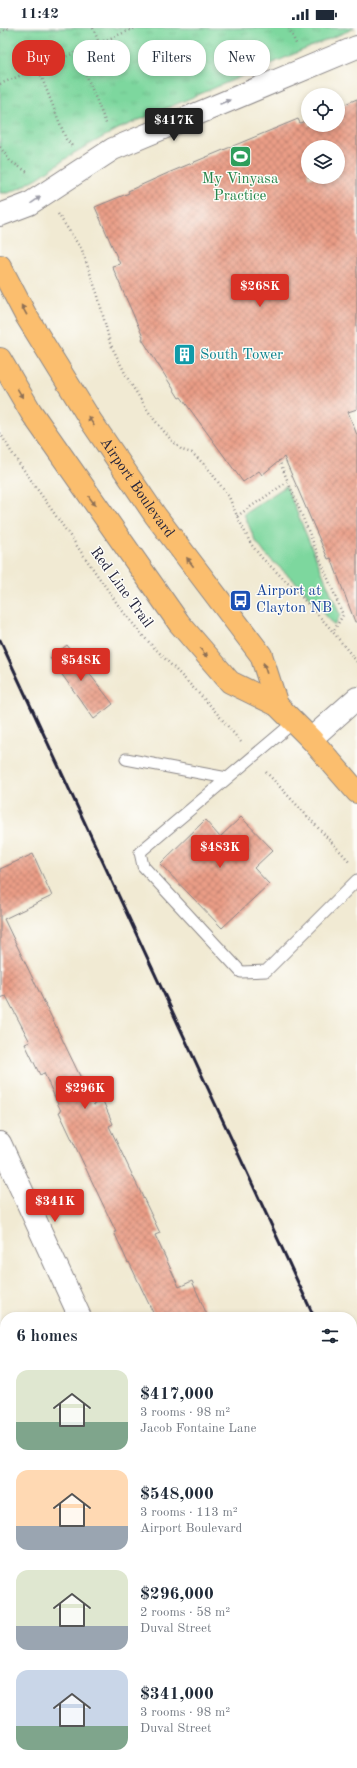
<!DOCTYPE html>
<meta charset="utf-8">
<style>
:root{--surface:#fff;--page:#f2f2f3;--text:#1f2937;--muted:#747a83;--accent:#d93025}
body{margin:0;font-family:"Old Standard TT",serif;background:var(--page);color:var(--text);height:100vh;display:flex;flex-direction:column;font-size:15px;white-space:nowrap}
*{box-sizing:border-box;margin:0}
p{font-size:13px;color:var(--muted)}
.icon{flex:none;width:22px;height:22px;fill:none;stroke:currentColor;stroke-width:2;stroke-linecap:round;stroke-linejoin:round}
.map{position:relative;flex:1;overflow:hidden}
.side{position:absolute;left:0px;top:1284px;width:357px;height:456px;display:flex;flex-direction:column;background:var(--surface);border-radius:16px 16px 0 0;box-shadow:0 2px 6px #0003}
.side>*{flex:none}
.banner{position:absolute;left:12px;top:12px;width:333px;height:36px;display:flex;gap:8px}
.buttons{position:absolute;left:301px;top:60px;display:grid;gap:8px}
.buttons a{display:grid;place-items:center;width:44px;height:44px;border-radius:50%;background:var(--surface);box-shadow:0 2px 6px #0003;font-size:20px}
.price{position:absolute;translate:-50% -34px;padding:0 9px;border-radius:4px;background:var(--accent);color:#fff;font-size:13px;line-height:26px;filter:drop-shadow(0 1px 2px #0008)}
.price::after{content:'';position:absolute;left:50%;top:24px;width:12px;height:9px;margin-left:-6px;background:inherit;clip-path:polygon(0 0,100% 0,50% 100%)}
.price.active{background:#222;color:#fff}
ul{padding:0;list-style:none}
li{display:flex;align-items:center;gap:12px;height:100px;padding:0 16px}
li span{display:grid;place-items:center;flex:none;width:112px;height:80px;border-radius:12px;color:#555}
li>.icon{margin-inline-start:auto}
span .icon{width:48px;height:48px;fill:#fffc;stroke-width:1}
li b{font-size:17px}
h2{display:flex;justify-content:space-between;align-items:center;height:48px;padding:0 16px;font-size:17px}
.pill{padding:0 14px;border-radius:16px;background:var(--surface);box-shadow:0 2px 6px #0003;font-size:14px;line-height:36px}
.pill.active{background:var(--accent);color:#fff}
.status{display:flex;justify-content:space-between;align-items:center;height:28px;padding:0 20px;background:var(--surface);direction:ltr}
.status svg{height:11px;fill:currentColor}
.map>svg:first-child{display:block}
</style>
<div class="status"><b>11:42</b><svg viewBox="0 0 49 12"><path d="M0 12V9h3v3zM5 12V6h3v6zM10 12V3h3v9zM15 12V0h3v12zM26 1h20v11H26zM47 4h2v5h-2z"/></svg></div>
<div class="map">
<svg width="357" height="1740" viewBox="0 0 357 1740">
<defs>
<pattern id="park-tufts" width="24" height="20" patternUnits="userSpaceOnUse"><rect width="24" height="20" fill="#7dd79e"/><path d="M3 7l-1-3M5 7V3M7 7l1-3M15 17l-1-3M17 17v-4M19 17l1-3" fill="none" stroke="#6cb889"/></pattern>
<pattern id="building-cross-hatch" width="8" height="8" patternUnits="userSpaceOnUse"><rect width="8" height="8" fill="#ea9d86"/><path d="M0 0l8 8M0 8l8-8" fill="none" stroke="#bd806f"/></pattern>
</defs>
<rect width="100%" height="100%" fill="#fdfcf7"/>
<filter id="ink" filterUnits="userSpaceOnUse"><feTurbulence type="fractalNoise" baseFrequency=".025" numOctaves="2"/><feDisplacementMap in="SourceGraphic" scale="8" xChannelSelector="R" yChannelSelector="G"/><feConvolveMatrix kernelMatrix="1 2 1 2 8 2 1 2 1" color-interpolation-filters="sRGB"/></filter>
<filter id="wash" filterUnits="userSpaceOnUse"><feTurbulence type="fractalNoise" baseFrequency=".012" numOctaves="4" result="noise"/><feDisplacementMap in="SourceGraphic" scale="16" xChannelSelector="R" yChannelSelector="G"/><feGaussianBlur stdDeviation="0.9" result="paint"/><feColorMatrix in="noise" values="0 0 0 0 0 0 0 0 0 0 0 0 0 0 0 0 0 1.4 0 .05"/><feComposite in="paint" operator="in"/></filter>
<g filter="url(#wash)">
<rect width="100%" height="100%" fill="#f1ead3"/>
<path fill="#7dd79e" stroke="#507c6c" d="M 286,458 L 340,587 L 334,598 L 300,558 L 266,527 L 255,512 L 244,486 Z"/>
<path fill="url(#park-tufts)" stroke="#507c6c" d="M 0,0 L 355,0 L 118,101 L 74,125 L 39,149 L 20,160 L 8,165 L 0,165 Z"/>
<g id="blocks">
<path fill="url(#building-cross-hatch)" fill-rule="evenodd" d="M 357,71 L 357,381 L 348,384 L 357,407 L 357,594 L 355,594 L 331,530 L 328,531 L 284,429 L 262,447 L 259,443 L 243,454 L 181,369 L 179,370 L 142,311 L 143,309 L 112,238 L 120,236 L 95,179 L 129,165 L 128,163 L 168,145 L 298,91 L 300,95 L 308,92 L 308,97 L 338,97 L 338,79 ZM 308,119 L 338,119 L 338,149 L 308,149 Z
M 67,617 L 113,676 L 94,691 L 50,630 Z
M 241,789 L 273,822 L 254,840 L 269,856 L 222,900 L 160,836 L 205,792 L 220,809 Z
M 33,826 L 52,868 L 4,891 L 94,1077 L 103,1073 L 113,1096 L 109,1098 L 160,1205 L 155,1207 L 179,1259 L 192,1253 L 208,1289 L 155,1289 L 129,1234 L 128,1235 L 114,1204 L 116,1204 L 59,1084 L 61,1083 L 44,1045 L 40,1047 L 25,1016 L 30,1014 L 6,968 L 0,970 L 0,841 Z"/>
</g>
</g>
<g filter="url(#ink)">
<use href="#blocks" fill-opacity="0" stroke="#8a8687" stroke-width="1"/>
<g fill="none" stroke-linecap="round" stroke-linejoin="round">
<defs>
<path id="service" d="M 294,694 L 140,824 L 143,838 L 241,944 L 266,943 L 357,852
M 126,731 L 227,750"/>
<path id="minor" d="M 0,187 L 29,176 L 113,121 L 357,19
M 311,711 L 357,670
M 0,1115 L 80,1289
M 284,1735 L 286,1740"/>
<g id="primary">
<path id="s1" d="M 0,238 L 25,286 L 91,393 L 155,487 L 261,627 L 277,677"/>
<path d="M 0,331 L 31,384 L 179,595 L 230,654 L 277,677 L 311,711 L 357,764"/>
</g>
</defs>
<use href="#service" stroke="#8a8687" stroke-width="13"/>
<use href="#minor" stroke="#8a8687" stroke-width="24"/>
<use href="#primary" stroke="#8a8687" stroke-width="24"/>
<path stroke="#8a8687" stroke-width="2.5" stroke-dasharray="1 3" stroke-linecap="butt" d="M 93,0 L 99,15
M 289,0 L 297,18
M 0,4 L 9,0
M 77,24 L 107,98
M 38,40 L 66,111 L 72,118
M 0,56 L 135,0
M 0,119 L 10,133 L 29,145
M 58,186 L 82,222 L 98,268 L 110,315 L 129,353 L 152,389 L 172,413 L 182,422 L 192,425 L 207,439 L 229,469 L 237,488 L 251,516 L 261,529 L 292,559 L 329,599 L 357,634
M 0,405 L 12,425 L 121,581 L 143,608 L 209,676 L 241,714
M 279,432 L 343,587 L 333,604
M 237,488 L 287,454
M 266,744 L 350,834"/>
<use href="#service" stroke="#fff" stroke-width="11"/>
<use href="#minor" stroke="#fff" stroke-width="22"/>
<use href="#primary" stroke="#fbbe6e" stroke-width="22"/>
<path stroke="#22223b" stroke-width="3" d="M 0,612 L 314,1289
M 352,1370 L 357,1381"/>
</g>
<defs><path id="oneway-solid" d="M-6-.8H1V-3.2L6.5 0L1 3.2V.8H-6Z"/></defs>
<g fill="#9c9ca7">
<use href="#oneway-solid" transform="translate(225 74) rotate(-23)"/>
<use href="#oneway-solid" transform="translate(36 172) rotate(-35)"/>
</g>
<g fill="#8e7054">
<use href="#oneway-solid" transform="translate(24 282) rotate(-119)"/>
<use href="#oneway-solid" transform="translate(20 365) rotate(59)"/>
<use href="#oneway-solid" transform="translate(91 393) rotate(-123)"/>
<use href="#oneway-solid" transform="translate(92 473) rotate(55)"/>
<use href="#oneway-solid" transform="translate(190 534) rotate(-127)"/>
<use href="#oneway-solid" transform="translate(204 625) rotate(49)"/>
<use href="#oneway-solid" transform="translate(265 640) rotate(-108)"/>
</g>
</g>
<defs>
<symbol id="stadium-square" viewBox="-11 -11 22 22"><rect x="-9" y="-9" width="18" height="18" rx="4" fill="#2e9e5b" stroke="#fdfcf7"/><path d="M0-5a6.5 5 0 1 0 0 10a6.5 5 0 1 0 0-10ZM-3.5-1.8h7v3.6h-7Z" fill="#fff"/></symbol>
<symbol id="building-square" viewBox="-11 -11 22 22"><rect x="-9" y="-9" width="18" height="18" rx="4" fill="#0f9aa8" stroke="#fdfcf7"/><path d="M-4-6H4V6H1V3H-1V6H-4ZM-2.5-4.3h1.7v1.8h-1.7ZM.8-4.3h1.7v1.8H.8ZM-2.5-1h1.7V.8h-1.7ZM.8-1h1.7V.8H.8Z" fill="#fff"/></symbol>
<symbol id="bus-square" viewBox="-11 -11 22 22"><rect x="-9" y="-9" width="18" height="18" rx="4" fill="#1a4fb4" stroke="#fdfcf7"/><path d="M-5-6H5V4H4V6H2V4H-2V6H-4V4H-5ZM-3.5-4V0h7V-4ZM-3.5 1.2v1.5H-2V1.2ZM2 1.2v1.5H3.5V1.2Z" fill="#fff"/></symbol>
</defs>
<g fill-rule="evenodd">
<use href="#stadium-square" x="228" y="116" width="25" height="25"/>
<use href="#building-square" x="172" y="314" width="25" height="25"/>
<use href="#bus-square" x="228" y="560" width="25" height="25"/>
</g>
<g text-anchor="middle" dominant-baseline="central" stroke-width="3" stroke-linejoin="round" paint-order="stroke">
<g font-size="15" fill="#27864d" stroke="#fdfcf7">
<text x="240" y="151">My Vinyasa<tspan x="240" dy="17">Practice</tspan></text>
</g>
<g font-size="15" fill="#0d838f" stroke="#fdfcf7" text-anchor="start">
<text x="200" y="327">South Tower</text>
</g>
<g font-size="15" fill="#22223b" stroke="#fdfcf7">
<text stroke="none"><textPath href="#s1" startOffset="261">Airport Boulevard</textPath></text>
<text transform="translate(121 560) rotate(54)">Red Line Trail</text>
</g>
<g font-size="15" fill="#164399" stroke="#fdfcf7" text-anchor="start">
<text x="256" y="563">Airport at<tspan x="256" dy="17">Clayton NB</tspan></text>
</g>
</g>
</svg>
<div class="buttons">
<a><svg class="icon" aria-label="locate" viewBox="0 0 24 24"><circle cx="12" cy="12" r="6"/><path d="M12 2v4M12 18v4M2 12h4M18 12h4"/></svg></a>
<a><svg class="icon" aria-label="layers" viewBox="0 0 24 24"><path d="M12 4l9 5-9 5-9-5zM3 14l9 5 9-5"/></svg></a>
</div>
<b class="price active" style="left:174px;top:114px">$417K</b>
<b class="price" style="left:260px;top:280px">$268K</b>
<b class="price" style="left:81px;top:654px">$548K</b>
<b class="price" style="left:220px;top:841px">$483K</b>
<b class="price" style="left:85px;top:1082px">$296K</b>
<b class="price" style="left:55px;top:1195px">$341K</b>
<div class="banner">
<a class="pill active">Buy</a>
<a class="pill">Rent</a>
<a class="pill">Filters</a>
<a class="pill">New</a>
</div>
<section class="side">
<h2>6 homes<svg class="icon" aria-label="filters" viewBox="0 0 24 24"><path d="M4 7h16M4 17h16"/><circle cx="9" cy="7" r="2"/><circle cx="15" cy="17" r="2"/></svg></h2>
<ul>
<li><span style="background:linear-gradient(#dfe7d0 65%,#7fa58c 0)"><svg class="icon" aria-label="home" viewBox="0 0 24 24"><path d="M3 11l9-7 9 7M6 9v11h12V9"/></svg></span><div><b>$417,000</b><p>3 rooms · 98 m²</p><p>Jacob Fontaine Lane</p></div></li>
<li><span style="background:linear-gradient(#ffd9b3 70%,#9aa5b1 0)"><svg class="icon" aria-label="home" viewBox="0 0 24 24"><path d="M3 11l9-7 9 7M6 9v11h12V9"/></svg></span><div><b>$548,000</b><p>3 rooms · 113 m²</p><p>Airport Boulevard</p></div></li>
<li><span style="background:linear-gradient(#dfe7d0 70%,#9aa5b1 0)"><svg class="icon" aria-label="home" viewBox="0 0 24 24"><path d="M3 11l9-7 9 7M6 9v11h12V9"/></svg></span><div><b>$296,000</b><p>2 rooms · 58 m²</p><p>Duval Street</p></div></li>
<li><span style="background:linear-gradient(#c9d6e8 70%,#7fa58c 0)"><svg class="icon" aria-label="home" viewBox="0 0 24 24"><path d="M3 11l9-7 9 7M6 9v11h12V9"/></svg></span><div><b>$341,000</b><p>3 rooms · 98 m²</p><p>Duval Street</p></div></li>
</ul>
</section>
</div>
